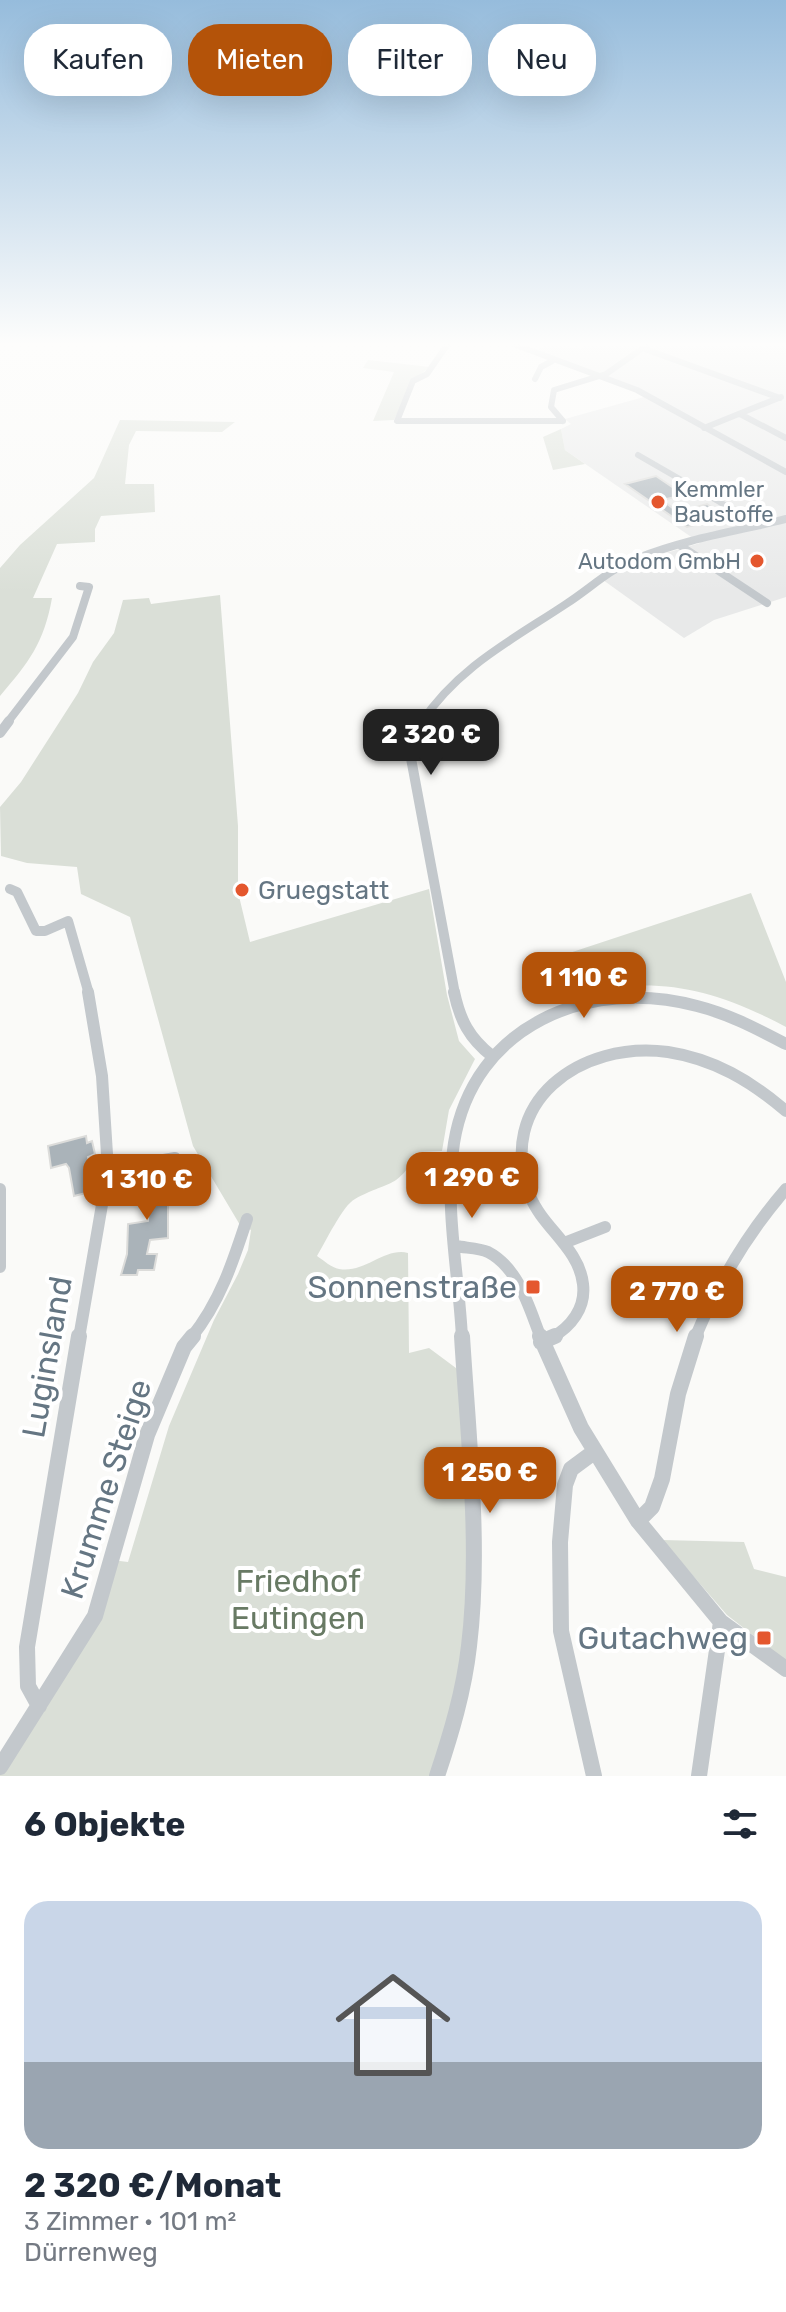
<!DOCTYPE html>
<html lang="de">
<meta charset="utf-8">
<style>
:root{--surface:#fff;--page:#f6f6f7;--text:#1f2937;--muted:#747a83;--line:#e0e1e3;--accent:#b45309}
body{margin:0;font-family:Rubik,sans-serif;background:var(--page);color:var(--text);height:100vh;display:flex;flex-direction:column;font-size:30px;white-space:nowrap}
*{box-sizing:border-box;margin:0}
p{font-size:26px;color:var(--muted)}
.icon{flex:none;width:44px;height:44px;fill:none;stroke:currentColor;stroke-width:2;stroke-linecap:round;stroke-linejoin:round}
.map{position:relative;height:1776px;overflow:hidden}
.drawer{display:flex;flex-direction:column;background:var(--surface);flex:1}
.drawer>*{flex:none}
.top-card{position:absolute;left:24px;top:24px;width:738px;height:72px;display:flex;gap:16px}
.price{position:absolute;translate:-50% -68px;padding:0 18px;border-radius:16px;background:var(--accent);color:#fff;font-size:26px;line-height:52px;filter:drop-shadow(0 2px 4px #0008)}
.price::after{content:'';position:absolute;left:50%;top:48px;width:24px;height:18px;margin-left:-12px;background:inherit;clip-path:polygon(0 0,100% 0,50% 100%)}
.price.active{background:#222;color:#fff}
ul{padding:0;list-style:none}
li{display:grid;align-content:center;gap:16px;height:424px;padding:0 24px}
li+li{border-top:2px solid var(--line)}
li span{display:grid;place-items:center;height:248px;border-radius:24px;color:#555}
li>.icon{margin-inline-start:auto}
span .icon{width:144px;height:144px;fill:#fffc;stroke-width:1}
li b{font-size:34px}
h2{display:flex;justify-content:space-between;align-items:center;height:96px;padding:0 24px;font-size:34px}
.pill{padding:0 28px;border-radius:32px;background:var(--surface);box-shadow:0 8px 32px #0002;font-size:28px;line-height:72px}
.pill.active{background:var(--accent);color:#fff}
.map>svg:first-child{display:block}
</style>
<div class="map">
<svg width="786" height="1776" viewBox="0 0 786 1776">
<rect width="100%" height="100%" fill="#fafaf8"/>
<path fill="#e8e9e9" d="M 551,345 L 581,349 L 585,345 L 786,345 L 786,597 L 714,620 L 684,638 L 603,580 L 632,563 L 700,543 L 565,450 L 561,429 L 571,424 L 565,419 L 651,395 L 533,351 Z"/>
<path fill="#dadfd7" d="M 368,360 L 430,367 L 414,379 L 394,420 L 373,421 L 394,372 L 363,368 Z
M 120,420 L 235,422 L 222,432 L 136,431 L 129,445 L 125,484 L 154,484 L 155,512 L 101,516 L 95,529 L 95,542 L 57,544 L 33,598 L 52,598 C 44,643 29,662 0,696 L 0,568 L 20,545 L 94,478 Z
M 561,429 L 565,450 L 585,464 L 553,470 L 543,437 Z
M 220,595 L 238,826 L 238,892 L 250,942 L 429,889 L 447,995 L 459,1041 L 475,1059 L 449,1110 L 442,1151 L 418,1152 C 396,1191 389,1180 355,1199 C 343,1205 325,1243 317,1256 C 323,1260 332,1268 339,1269 C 364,1274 385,1247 408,1253 L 409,1353 L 429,1348 L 464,1374 L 471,1628 L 437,1776 L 0,1776 L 0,1767 L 87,1633 L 112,1560 L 128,1562 L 169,1426 L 214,1320 L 238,1274 L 248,1250 L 251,1230 L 240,1225 L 193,1146 L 130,917 L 81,894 L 77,867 L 27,863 L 1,856 L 0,807 L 21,782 L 78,693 L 93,662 L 114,633 L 123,600 L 149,598 L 151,604 Z
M 751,893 L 786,982 L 786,1027 C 700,981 640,974 545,1002 L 530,966 Z
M 662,1540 L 744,1542 L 754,1569 L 786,1577 L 786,1661 L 727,1615 Z"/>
<path fill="#aab3b9" stroke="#dcdcda" stroke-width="2" d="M 656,476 L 684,495 L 662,500 L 678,512 L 707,504 L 726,517 L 687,527 L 625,484 Z
M 86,1136 L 87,1143 L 92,1141 L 95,1154 L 88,1157 L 94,1191 L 74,1196 L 69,1168 L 66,1164 L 51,1168 L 48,1146 Z
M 168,1171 L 168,1238 L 150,1240 L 147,1254 L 157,1254 L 154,1270 L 138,1270 L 137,1275 L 121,1275 L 127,1254 L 128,1224 L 148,1221 L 149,1191 L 129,1194 L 130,1175 Z"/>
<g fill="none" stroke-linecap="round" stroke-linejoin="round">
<path stroke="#c3c8cc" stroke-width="6" d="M 447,345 L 427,374 L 413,381 L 397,421 L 563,421
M 516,345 L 637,390 L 786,472
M 642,348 L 780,398
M 535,379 L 541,367 L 552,361
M 740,414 L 786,438
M 563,421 L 551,407 L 554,390 L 606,374 L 646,346
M 704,428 L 781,397
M 638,455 L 737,512"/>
<path stroke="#c3c8cc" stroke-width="8" d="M 733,510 L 760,525
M 681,546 L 767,603
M 7,723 L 73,637 L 89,587 L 80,586
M 421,723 C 458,667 512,640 566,604 C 591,588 609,569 638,558 C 685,539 737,531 786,519"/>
<path stroke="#c3c8cc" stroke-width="10" d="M 422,721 L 410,753 L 455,994
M 0,733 L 9,721
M 10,889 L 17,892 L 36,931 L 45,931 L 68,921 L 89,994"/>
<path stroke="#c3c8cc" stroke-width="12" d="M 454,992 C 460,1020 469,1038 492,1056
M 108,1170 L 175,1158
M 0,1189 L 0,1267
M 564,1243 L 605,1227
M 456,1246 C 466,1248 479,1248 488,1252 C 519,1268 529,1308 541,1338
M 79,1338 L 108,1170 L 102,1076 L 88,992
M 191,1338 C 220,1302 233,1262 247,1219
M 462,1338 C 459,1274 444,1207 454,1143 C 473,1025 589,977 697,1006 C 729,1014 757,1029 786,1044
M 551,1338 C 571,1327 586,1308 583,1284 C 579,1248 543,1228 530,1196 C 494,1102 581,1040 668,1052 C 714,1059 751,1081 786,1111
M 695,1338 C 718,1283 747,1234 786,1189"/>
<path stroke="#c3c8cc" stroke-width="16" d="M 540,1336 L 581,1428 L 638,1521 L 721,1622 L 786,1669
M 541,1342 L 555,1336
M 594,1452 L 571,1469 L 565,1485 L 560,1542 L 561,1631 L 594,1776
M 638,1521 L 652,1507 L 662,1479 L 678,1394 L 696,1336
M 39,1706 L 28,1686 L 27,1647 L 79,1336
M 0,1767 L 95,1616 L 147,1435 L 184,1347 L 193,1336
M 437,1776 C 451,1734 464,1691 469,1646 C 481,1548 468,1435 462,1336
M 699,1776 L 721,1622"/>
</g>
<linearGradient id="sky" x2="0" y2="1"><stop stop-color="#96bcdc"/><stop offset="0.58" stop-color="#fdfdfc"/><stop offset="1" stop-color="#fdfdfc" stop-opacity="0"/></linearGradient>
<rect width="786" height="593" fill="url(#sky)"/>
<g fill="#e4572e" stroke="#fff" stroke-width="3">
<circle cx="658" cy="502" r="8"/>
<circle cx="757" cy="561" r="8"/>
<circle cx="242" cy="890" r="8"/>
<rect x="525" y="1279" width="16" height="16" rx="4"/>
<rect x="756" y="1630" width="16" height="16" rx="4"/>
</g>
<g text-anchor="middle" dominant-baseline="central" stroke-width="8" stroke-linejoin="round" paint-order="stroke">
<g font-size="22" fill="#657683" stroke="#fff" text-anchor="start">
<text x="674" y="489">Kemmler<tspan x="674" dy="25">Baustoffe</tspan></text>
<text x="741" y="561" text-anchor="end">Autodom GmbH</text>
</g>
<g font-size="26" fill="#657683" stroke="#fff" text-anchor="start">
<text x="258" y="890">Gruegstatt</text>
</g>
<g font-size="32" fill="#657683" stroke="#fff" text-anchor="end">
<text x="517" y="1287">Sonnenstraße</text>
<text x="748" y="1638">Gutachweg</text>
</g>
<g font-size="32" fill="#657683" stroke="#fff">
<text transform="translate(47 1357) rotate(-80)">Luginsland</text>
<text transform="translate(106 1489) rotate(-72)">Krumme Steige</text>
</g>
<g font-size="32" fill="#687a64" stroke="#fff">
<text x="298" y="1581">Friedhof<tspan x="298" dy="37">Eutingen</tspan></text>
</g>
</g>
</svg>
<b class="price active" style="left:431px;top:777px">2 320 €</b>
<b class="price" style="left:584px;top:1020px">1 110 €</b>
<b class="price" style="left:472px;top:1220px">1 290 €</b>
<b class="price" style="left:147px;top:1222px">1 310 €</b>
<b class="price" style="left:677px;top:1334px">2 770 €</b>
<b class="price" style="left:490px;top:1515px">1 250 €</b>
<div class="top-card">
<a class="pill">Kaufen</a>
<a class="pill active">Mieten</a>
<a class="pill">Filter</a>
<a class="pill">Neu</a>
</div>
</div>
<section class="drawer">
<h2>6 Objekte<svg class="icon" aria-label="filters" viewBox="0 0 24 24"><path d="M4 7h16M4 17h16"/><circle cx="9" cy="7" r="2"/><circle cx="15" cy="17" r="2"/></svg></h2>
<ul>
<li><span style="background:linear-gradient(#c9d6e8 65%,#9aa5b1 0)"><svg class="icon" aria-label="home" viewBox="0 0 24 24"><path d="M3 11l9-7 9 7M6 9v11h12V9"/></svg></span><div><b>2 320 €/Monat</b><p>3 Zimmer · 101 m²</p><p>Dürrenweg</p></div></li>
</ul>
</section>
